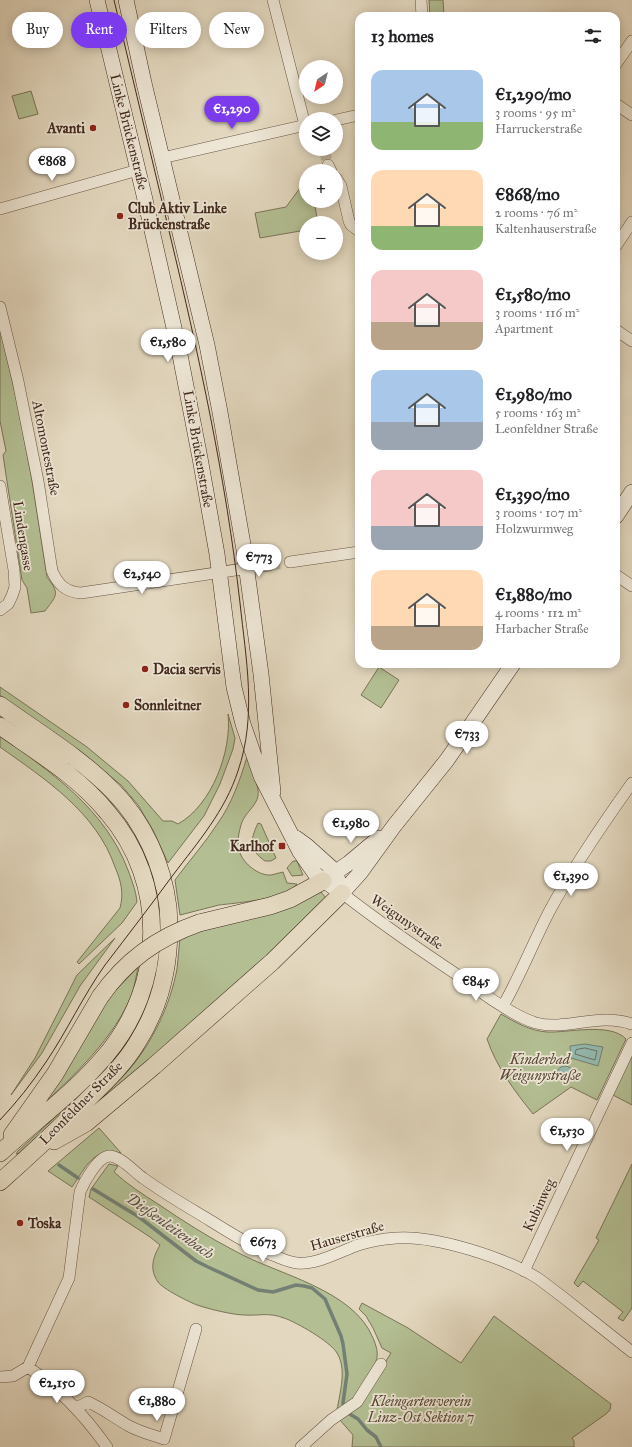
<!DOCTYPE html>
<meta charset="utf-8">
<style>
:root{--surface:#fff;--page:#f6f6f6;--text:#202124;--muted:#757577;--accent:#7c3aed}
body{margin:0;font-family:"IM FELL Great Primer",serif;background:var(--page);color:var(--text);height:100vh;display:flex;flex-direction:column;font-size:15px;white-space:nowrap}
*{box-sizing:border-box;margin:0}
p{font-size:13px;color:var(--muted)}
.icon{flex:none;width:22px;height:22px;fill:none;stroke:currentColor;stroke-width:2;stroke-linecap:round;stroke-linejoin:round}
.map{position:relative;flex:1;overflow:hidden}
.details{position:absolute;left:355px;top:12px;width:265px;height:656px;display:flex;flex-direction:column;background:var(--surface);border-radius:12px;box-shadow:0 2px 10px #0003}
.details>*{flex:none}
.banner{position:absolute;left:12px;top:12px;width:283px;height:36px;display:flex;gap:8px}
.needle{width:26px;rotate:215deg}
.controls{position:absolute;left:299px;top:60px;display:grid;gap:8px}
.controls a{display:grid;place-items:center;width:44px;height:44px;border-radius:50%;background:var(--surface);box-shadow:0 2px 10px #0003;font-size:20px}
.price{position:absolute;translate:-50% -34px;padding:0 9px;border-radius:14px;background:#fff;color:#222;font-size:13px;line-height:26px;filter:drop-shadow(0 1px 2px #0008)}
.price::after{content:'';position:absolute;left:50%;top:24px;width:12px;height:9px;margin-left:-6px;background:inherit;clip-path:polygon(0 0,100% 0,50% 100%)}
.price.on{background:var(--accent);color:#fff}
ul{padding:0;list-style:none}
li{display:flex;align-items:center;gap:12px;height:100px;padding:0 16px}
li span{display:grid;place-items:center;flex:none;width:112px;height:80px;border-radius:12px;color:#555}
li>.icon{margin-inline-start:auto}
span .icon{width:48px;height:48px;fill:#fffc;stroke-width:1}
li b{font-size:17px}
h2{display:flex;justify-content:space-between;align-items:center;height:48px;padding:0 16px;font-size:17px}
.pill{padding:0 14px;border-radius:18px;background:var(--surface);box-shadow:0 2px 10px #0003;font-size:14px;line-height:36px}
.pill.on{background:var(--accent);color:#fff}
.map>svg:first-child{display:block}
</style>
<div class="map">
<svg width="632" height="1447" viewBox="0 0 632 1447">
<rect width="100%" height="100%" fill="#e3d8bf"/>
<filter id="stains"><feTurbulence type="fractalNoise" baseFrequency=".005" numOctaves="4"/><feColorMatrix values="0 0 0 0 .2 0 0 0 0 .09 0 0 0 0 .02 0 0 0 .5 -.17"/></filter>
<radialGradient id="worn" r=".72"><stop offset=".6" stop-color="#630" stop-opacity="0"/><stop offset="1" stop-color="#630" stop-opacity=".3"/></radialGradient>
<path fill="#b3bf93" stroke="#7a7458" d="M 429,0 L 443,0 L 444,16 L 430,16 Z
M 31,91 L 38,114 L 19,119 L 12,96 Z
M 303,184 L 306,185 L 306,201 L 314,201 L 318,223 L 306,223 L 306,230 L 260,238 L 255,213 L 286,207 Z
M 0,328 L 18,406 L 32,481 L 47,577 C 60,594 57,595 45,611 L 31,613 L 27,588 L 22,580 L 3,455 L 6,451 L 0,421 Z
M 379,667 L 399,680 L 381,708 L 361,695 Z
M 0,687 L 87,747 L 128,781 L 163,821 L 172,821 L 178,824 C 212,805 232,751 228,714 L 235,738 L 233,749 L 220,784 L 204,816 L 168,863 L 153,830 L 138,805 L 121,785 L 83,754 L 0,695 Z
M 0,714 L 61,757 L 92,782 L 116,806 L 133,830 L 148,860 L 157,886 L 162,936 L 156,981 L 141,1021 L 122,1052 L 89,1089 L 19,1153 L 16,1154 L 18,1151 C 41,1130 65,1109 86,1086 C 97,1075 110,1064 119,1051 C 142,1023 158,984 159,948 C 159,937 157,925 157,914 C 156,906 156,898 155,890 C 150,859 133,830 113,807 L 50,752 L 0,717 Z
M 0,736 C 51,772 105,809 128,870 C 132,881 136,891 137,902 L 122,923 L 79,964 L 77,962 L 120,908 C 124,893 121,881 115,867 C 96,812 45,779 0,747 Z
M 247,757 C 250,766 260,787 258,796 C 256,806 246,812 242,822 C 239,831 236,843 240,853 C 244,864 259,876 271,875 C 275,874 279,873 283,872 L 287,883 L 297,884 C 288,899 236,903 219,905 C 206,908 193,912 180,915 L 175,880 C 189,861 205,843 218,823 C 232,803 240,780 247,757 Z
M 258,823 L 261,824 L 276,858 L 271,861 L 265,861 C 248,849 250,841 258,823 Z
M 293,861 L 297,861 L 303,875 L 292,876 L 287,868 Z
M 321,892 L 326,898 L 263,960 L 194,1023 L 81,1116 C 97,1101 114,1087 128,1071 C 152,1043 170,1006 177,969 C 178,959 179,948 180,938 L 187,934 L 299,902 Z
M 115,938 L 80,986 L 42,1053 L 11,1095 L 35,1058 L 77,975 Z
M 138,967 C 136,976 135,985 132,994 C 115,1037 74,1076 40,1107 L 103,1007 L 113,993 Z
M 501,1014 C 515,1022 530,1031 547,1032 C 568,1033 610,1022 626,1039 L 597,1100 L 571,1087 L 533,1114 C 514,1090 497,1068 487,1039 Z
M 632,1052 L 632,1105 L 613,1095 Z
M 99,1128 L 121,1153 C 93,1147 86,1167 72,1187 L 48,1171 Z
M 109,1164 L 118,1166 L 114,1172 C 127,1184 142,1194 158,1204 C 183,1221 208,1237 235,1251 C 278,1275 353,1289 373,1338 C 380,1354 378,1361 369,1375 C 364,1383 359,1393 353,1400 C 349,1404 342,1407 337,1410 C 340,1392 347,1369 337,1353 C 331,1342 296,1322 284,1318 C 268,1312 260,1316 245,1315 C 233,1315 209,1309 197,1305 C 189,1302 163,1289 158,1282 C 149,1269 153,1257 160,1245 L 150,1237 L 89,1197 L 91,1189 Z
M 632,1164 L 632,1308 L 623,1321 L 618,1318 L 623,1312 L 583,1281 L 578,1287 L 574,1283 L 599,1240 L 596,1238 Z
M 362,1303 L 408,1328 L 461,1363 L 494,1316 L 611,1404 L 610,1410 L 606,1414 L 572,1438 L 574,1441 L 574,1447 L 352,1447 L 353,1435 L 339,1419 L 363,1398 L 391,1353 L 382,1348 L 373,1328 L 366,1316 L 359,1309 Z"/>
<path fill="#95baaf" stroke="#748075" d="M 585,1044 L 603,1047 L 598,1066 L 571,1058 L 570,1046 Z
M557 1074a8 8 0 1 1 16 0a8 8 0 1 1-16 0Z"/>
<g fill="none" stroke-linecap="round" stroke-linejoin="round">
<path stroke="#6c7266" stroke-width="1" d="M 585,1048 L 597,1051 L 595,1060 L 575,1054 L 576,1050 Z"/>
<path stroke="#748075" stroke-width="3.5" d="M 59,1165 L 78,1178
M 93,1189 L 139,1217 L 196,1261 L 208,1267 L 258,1290 L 273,1292 L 296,1285 L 304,1286 L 312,1288 L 325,1299 L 341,1336 L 343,1344 L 347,1374 L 343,1403 L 344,1408 L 348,1413 L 358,1419 L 367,1430 L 376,1437 L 381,1447"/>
<path stroke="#c3b59f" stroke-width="11" stroke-dasharray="11 5.5" stroke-linecap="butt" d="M 324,149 L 328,165
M 269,565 L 290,562"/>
<defs>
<path id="street" d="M 273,0 L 305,125
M 421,0 L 422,16
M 616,64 L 632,41
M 616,104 L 632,115
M 336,120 L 359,115
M 162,158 L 306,125
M 328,165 L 331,171
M 336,178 L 341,186 L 349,221 L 351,225 L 359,231
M 0,209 L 138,170
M 616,246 L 632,222
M 0,307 L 18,381 L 38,481 L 52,571 C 58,584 65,592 81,593 L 269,565
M 616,330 L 632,341
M 0,486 L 14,570 L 15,587 L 12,596 L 8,604 L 0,610
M 290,562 L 359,552
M 616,575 L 632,586
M 342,893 C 379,922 417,948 456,974 C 477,989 512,1016 536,1023 C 568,1031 598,1012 632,1024
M 503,1006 C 520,976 533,943 549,912 C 573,867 602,825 632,783
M 524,1271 L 632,1043
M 28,1367 L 69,1278 L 80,1192 C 84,1182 98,1157 109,1156 C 121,1156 134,1172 143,1178 C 165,1194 188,1207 211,1221 C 230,1233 249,1245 270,1254 C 279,1257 287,1262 297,1263 C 317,1265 339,1252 358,1245 C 370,1241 383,1239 396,1238 C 435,1235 506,1258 539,1279 C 547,1285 556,1292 564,1298 C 587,1316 609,1334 632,1352
M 0,1377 L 13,1376 L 28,1367 C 60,1389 85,1416 107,1447
M 76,1408 L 88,1402 C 102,1408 115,1418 129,1426 C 140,1432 152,1435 164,1439 L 196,1329
M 301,1447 L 331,1420 L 357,1402 L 381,1364"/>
<path id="secondary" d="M 97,0 L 144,195 L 179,350 L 200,458 L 217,554 L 234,687 L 243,724 L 261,776 L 300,852 L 316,875 L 342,893
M 126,0 L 144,83 L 207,345 L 220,412 L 244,550 L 261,674 L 273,792
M 616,516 L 632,492
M 296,838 L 307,846 L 336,872 L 338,881
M 323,881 L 349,863 L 379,838
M 342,893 L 360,873 L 394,826 L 447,760 L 513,664"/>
<path id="primary" d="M 0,705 C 39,733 81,758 114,792 C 144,823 163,865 168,907 C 172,955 163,1002 137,1043 C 122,1068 99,1088 78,1109 C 53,1134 27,1158 0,1182
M 0,726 C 37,752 79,777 108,813 C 168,883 165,985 106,1055 C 75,1092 35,1121 0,1153
M 199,923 L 270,906 L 290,899 L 323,881
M 12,1135 L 55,1074 L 100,997
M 54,1141 L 86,1123 L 154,1066 L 272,962 L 342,893"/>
</defs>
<use href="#street" stroke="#6a5546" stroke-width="12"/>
<use href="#secondary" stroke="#42291d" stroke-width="16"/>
<use href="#primary" stroke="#42291d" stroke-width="18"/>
<use href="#street" stroke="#ede6d5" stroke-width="11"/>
<use href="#secondary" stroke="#ede6d5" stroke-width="15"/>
<use href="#primary" stroke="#e3d8bf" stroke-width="17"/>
<path stroke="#42291d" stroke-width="1" d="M 0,1120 C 17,1102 32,1083 46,1062 C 67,1031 83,996 105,965 C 128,935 151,905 173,875 C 198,842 225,811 238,771 C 257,715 246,660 240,603 C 226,479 199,356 170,235 C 151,157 133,78 114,0"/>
<defs>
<path id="primary-bridge" d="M 100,997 C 126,960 157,938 199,923"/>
</defs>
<use href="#primary-bridge" stroke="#42291d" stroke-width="18" stroke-linecap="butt"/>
<use href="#primary-bridge" stroke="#e3d8bf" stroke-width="17"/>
</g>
<g fill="#8f2418" stroke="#ede6d5" stroke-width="1.5">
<circle cx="93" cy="128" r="4"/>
<circle cx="120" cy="216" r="4"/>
<circle cx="145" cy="669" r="4"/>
<circle cx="126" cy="705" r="4"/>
<rect x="278" y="842" width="8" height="8" rx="2"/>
<circle cx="20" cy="1223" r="4"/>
</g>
<g text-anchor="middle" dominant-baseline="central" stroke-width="3.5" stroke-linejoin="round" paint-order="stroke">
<g font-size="14" font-weight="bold" fill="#42291d" stroke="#ede6d5" text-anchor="start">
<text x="85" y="128" text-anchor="end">Avanti</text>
<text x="128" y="208">Club Aktiv Linke<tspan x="128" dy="16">Brückenstraße</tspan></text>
<text x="153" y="669">Dacia servis</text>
<text x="134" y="705">Sonnleitner</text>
<text x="274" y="846" text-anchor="end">Karlhof</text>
<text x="28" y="1223">Toska</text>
</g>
<g font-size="14" fill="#42291d" stroke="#ede6d5">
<text transform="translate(129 132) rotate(76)">Linke Brückenstraße</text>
<text transform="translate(46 448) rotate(79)">Altomontestraße</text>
<text transform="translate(198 449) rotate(80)">Linke Brückenstraße</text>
<text transform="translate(23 536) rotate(81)">Lindengasse</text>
<text transform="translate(407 922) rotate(35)">Weigunystraße</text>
<text transform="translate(81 1103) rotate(-45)">Leonfeldner Straße</text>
<text transform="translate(539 1205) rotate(-65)">Kubinweg</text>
<text transform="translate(347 1236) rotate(-16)">Hauserstraße</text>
</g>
<g font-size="14" font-style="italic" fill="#594735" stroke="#ede6d5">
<text x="540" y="1059">Kinderbad<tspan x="540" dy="16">Weigunystraße</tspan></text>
<text x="421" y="1401">Kleingartenverein<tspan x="421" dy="16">Linz-Ost Sektion 7</tspan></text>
</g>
<g font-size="15" font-style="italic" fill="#574d42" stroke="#ede6d5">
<text transform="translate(170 1226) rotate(35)">Dießenleitenbach</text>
</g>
</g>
<rect width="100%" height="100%" filter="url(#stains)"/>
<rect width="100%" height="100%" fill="url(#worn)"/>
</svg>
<div class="controls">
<a><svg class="needle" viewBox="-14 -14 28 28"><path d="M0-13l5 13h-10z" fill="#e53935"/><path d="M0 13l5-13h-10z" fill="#757577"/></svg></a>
<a><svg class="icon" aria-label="layers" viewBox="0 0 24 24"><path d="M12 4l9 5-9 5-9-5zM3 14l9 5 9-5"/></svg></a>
<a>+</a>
<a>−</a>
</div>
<b class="price on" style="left:232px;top:130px">€1,290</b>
<b class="price" style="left:52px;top:182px">€868</b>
<b class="price" style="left:168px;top:363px">€1,580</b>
<b class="price" style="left:259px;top:578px">€773</b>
<b class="price" style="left:142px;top:595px">€2,540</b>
<b class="price" style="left:467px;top:755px">€733</b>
<b class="price" style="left:351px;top:844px">€1,980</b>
<b class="price" style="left:571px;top:897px">€1,390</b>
<b class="price" style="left:476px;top:1002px">€845</b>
<b class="price" style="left:567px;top:1152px">€1,530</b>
<b class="price" style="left:263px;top:1263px">€673</b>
<b class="price" style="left:57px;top:1404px">€2,150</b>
<b class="price" style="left:157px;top:1422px">€1,880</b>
<div class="banner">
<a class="pill">Buy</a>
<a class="pill on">Rent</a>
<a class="pill">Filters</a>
<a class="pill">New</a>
</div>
<section class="details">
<h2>13 homes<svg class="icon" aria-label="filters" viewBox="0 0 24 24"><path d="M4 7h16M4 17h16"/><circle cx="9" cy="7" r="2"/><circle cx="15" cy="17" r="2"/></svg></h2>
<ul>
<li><span style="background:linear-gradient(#a9c7e8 65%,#8fb573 0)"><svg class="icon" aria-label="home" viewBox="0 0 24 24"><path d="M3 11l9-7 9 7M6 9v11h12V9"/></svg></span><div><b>€1,290/mo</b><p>3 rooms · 95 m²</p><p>Harruckerstraße</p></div></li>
<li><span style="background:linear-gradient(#ffd9b3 70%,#8fb573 0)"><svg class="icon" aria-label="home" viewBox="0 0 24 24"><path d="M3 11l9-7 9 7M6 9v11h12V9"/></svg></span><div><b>€868/mo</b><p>2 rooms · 76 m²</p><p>Kaltenhauserstraße</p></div></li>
<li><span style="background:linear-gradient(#f6c9c9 65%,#b9a48a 0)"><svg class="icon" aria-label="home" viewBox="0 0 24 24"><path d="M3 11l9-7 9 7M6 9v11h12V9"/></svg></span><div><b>€1,580/mo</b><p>3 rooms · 116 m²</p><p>Apartment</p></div></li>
<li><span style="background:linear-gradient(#a9c7e8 65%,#9aa5b1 0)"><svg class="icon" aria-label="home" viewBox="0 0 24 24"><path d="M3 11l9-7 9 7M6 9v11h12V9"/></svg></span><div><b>€1,980/mo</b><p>5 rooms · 163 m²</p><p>Leonfeldner Straße</p></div></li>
<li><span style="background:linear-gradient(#f6c9c9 70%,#9aa5b1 0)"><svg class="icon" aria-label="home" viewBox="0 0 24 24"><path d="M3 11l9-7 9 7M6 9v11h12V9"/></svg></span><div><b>€1,390/mo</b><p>3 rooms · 107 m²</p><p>Holzwurmweg</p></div></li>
<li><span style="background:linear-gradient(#ffd9b3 70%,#b9a48a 0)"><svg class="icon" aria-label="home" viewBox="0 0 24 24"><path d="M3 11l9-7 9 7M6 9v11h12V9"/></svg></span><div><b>€1,880/mo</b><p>4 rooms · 112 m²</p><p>Harbacher Straße</p></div></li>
</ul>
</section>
</div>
